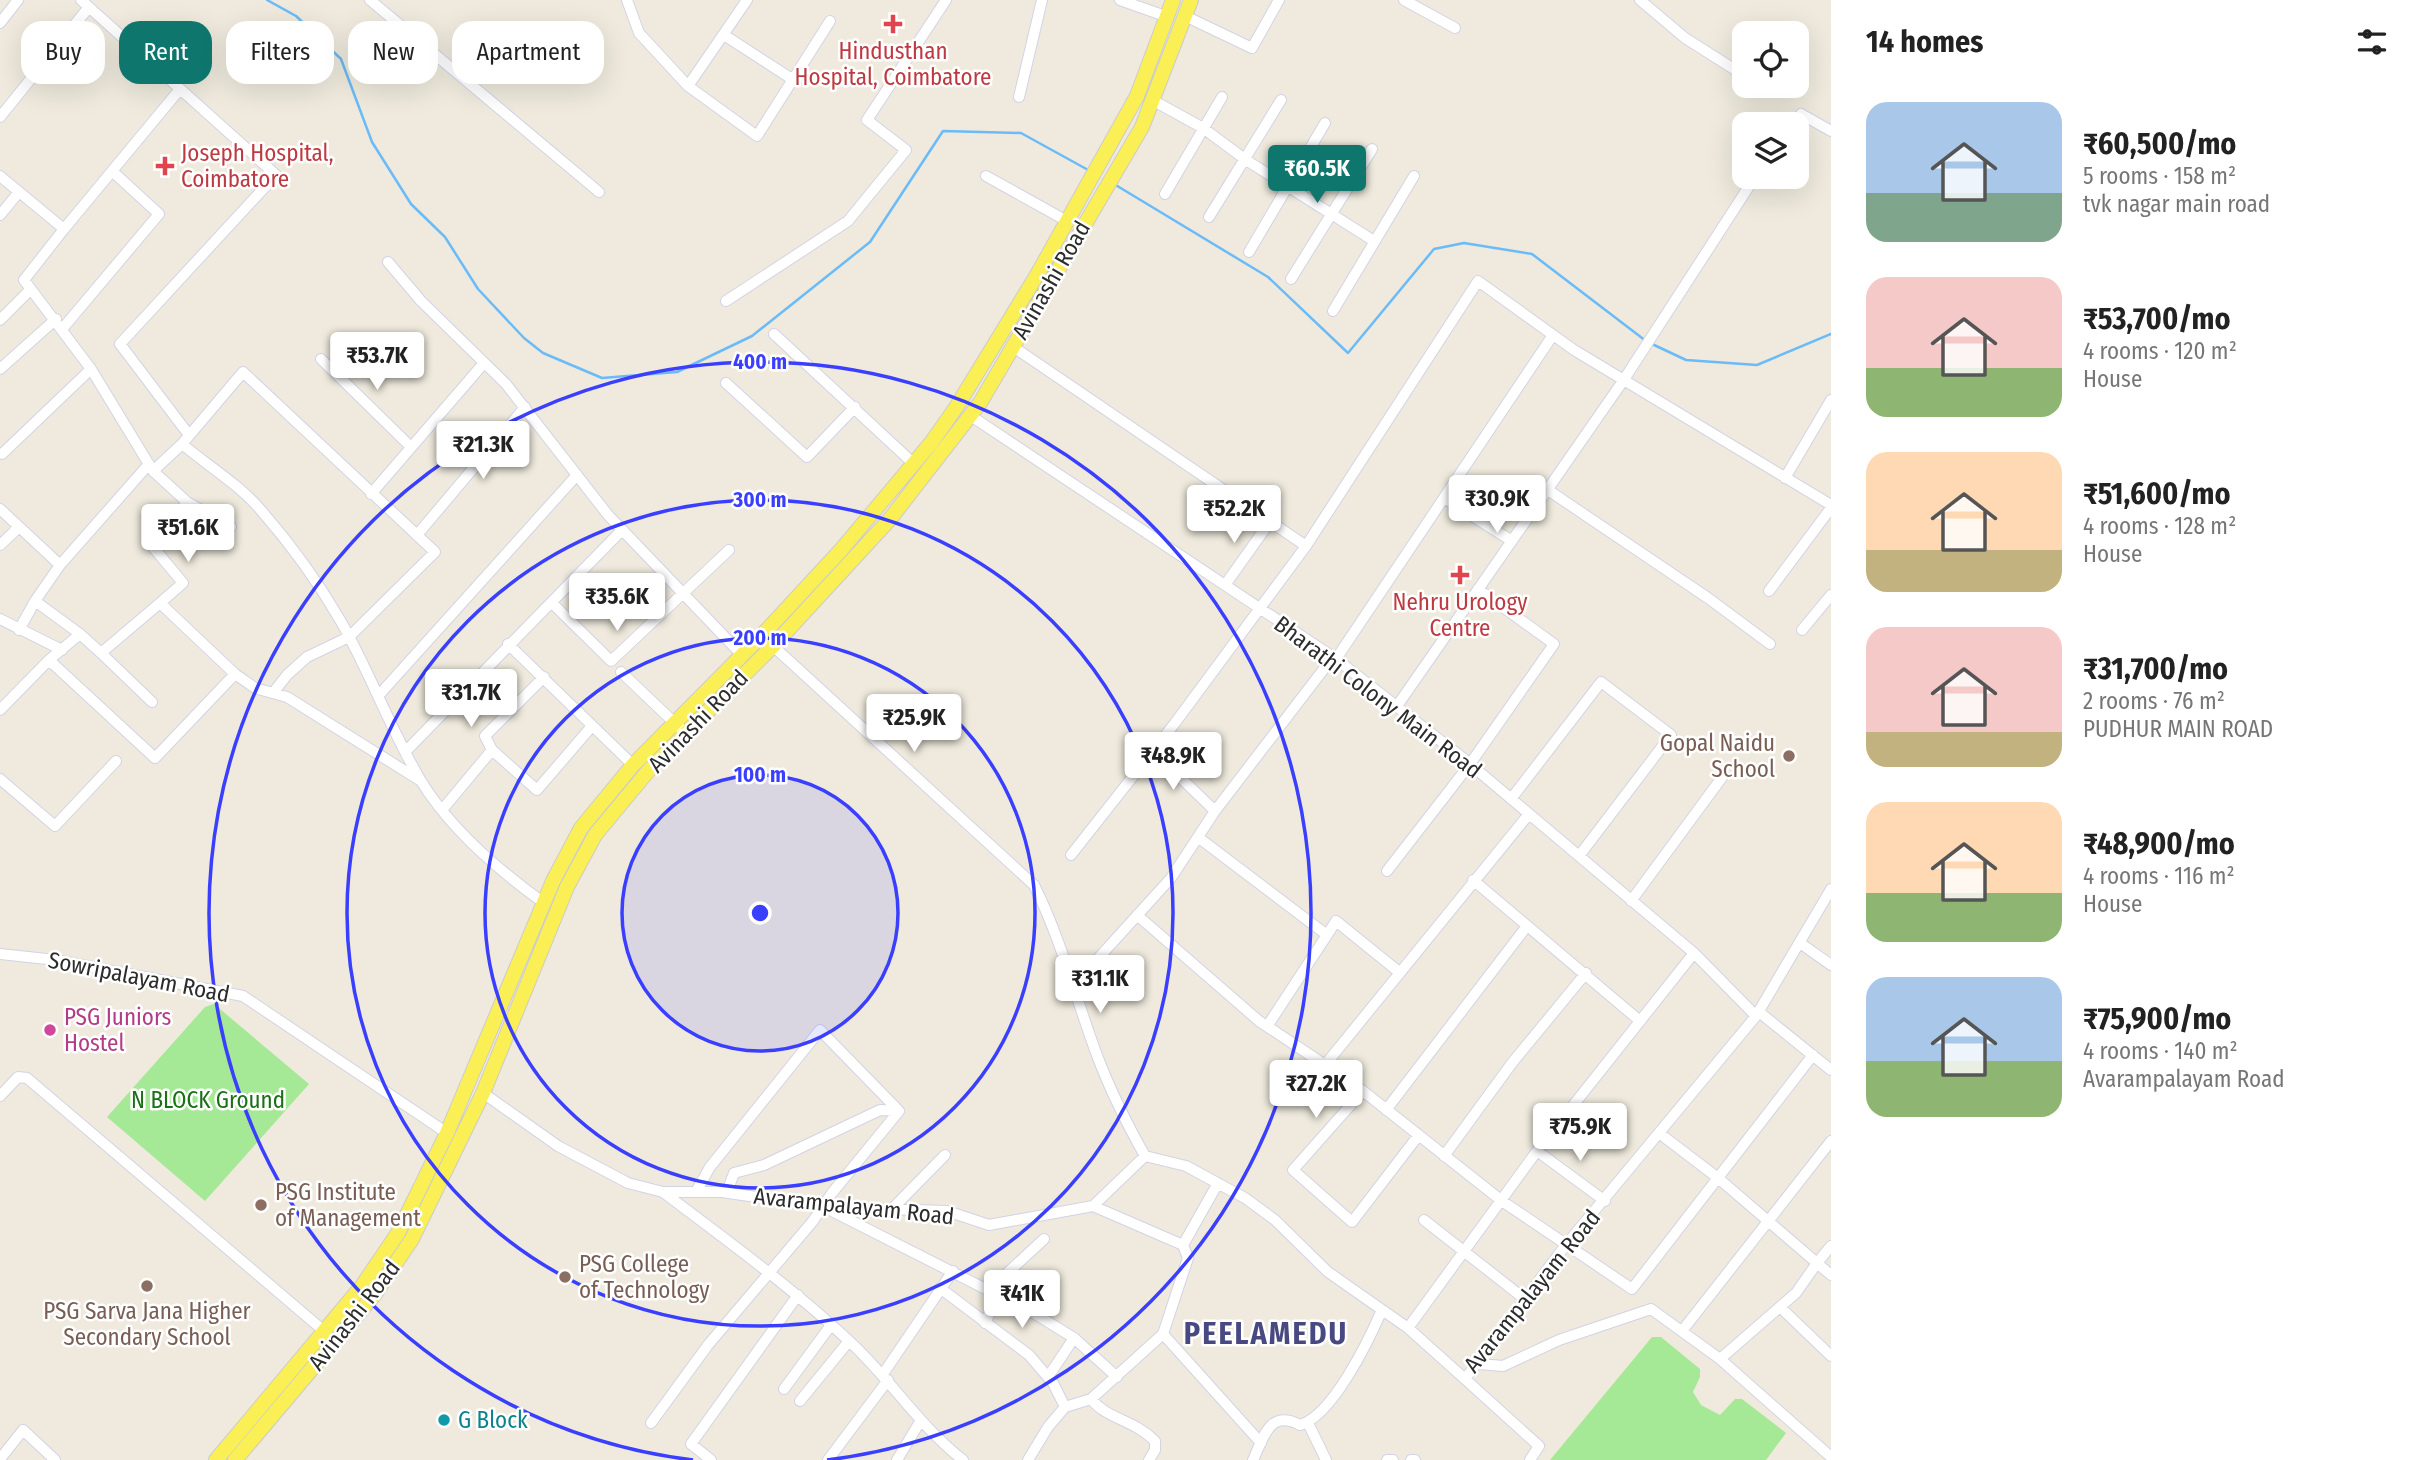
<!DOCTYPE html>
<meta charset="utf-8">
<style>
:root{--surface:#fff;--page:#f6f6f6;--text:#222;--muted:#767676;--accent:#0f766e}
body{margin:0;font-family:"Fira Sans Condensed",sans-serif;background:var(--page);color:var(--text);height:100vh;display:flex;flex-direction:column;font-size:26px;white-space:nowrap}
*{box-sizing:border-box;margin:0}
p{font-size:23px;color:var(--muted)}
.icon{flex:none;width:38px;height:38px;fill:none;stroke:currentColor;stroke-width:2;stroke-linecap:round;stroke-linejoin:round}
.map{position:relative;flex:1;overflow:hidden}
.drawer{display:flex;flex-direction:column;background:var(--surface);width:595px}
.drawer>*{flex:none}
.hud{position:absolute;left:21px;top:21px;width:665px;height:63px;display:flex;gap:14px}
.controls{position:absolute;left:1732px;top:21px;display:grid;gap:14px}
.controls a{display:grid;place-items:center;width:77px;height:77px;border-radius:14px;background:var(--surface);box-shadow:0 7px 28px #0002;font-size:35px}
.price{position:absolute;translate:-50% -60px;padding:0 16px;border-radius:7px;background:#fff;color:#222;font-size:23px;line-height:46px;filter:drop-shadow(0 2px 4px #0008)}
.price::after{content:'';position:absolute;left:50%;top:42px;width:21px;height:16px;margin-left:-10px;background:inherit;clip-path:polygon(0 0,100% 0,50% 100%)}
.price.on{background:var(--accent);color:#fff}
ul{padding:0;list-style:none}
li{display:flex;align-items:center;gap:21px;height:175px;padding:0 35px}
li span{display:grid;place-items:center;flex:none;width:196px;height:140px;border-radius:21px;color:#555}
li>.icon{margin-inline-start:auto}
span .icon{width:84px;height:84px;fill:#fffc;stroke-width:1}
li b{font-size:30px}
h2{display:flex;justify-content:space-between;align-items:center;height:84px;padding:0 35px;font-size:30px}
.chip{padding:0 24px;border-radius:21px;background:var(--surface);box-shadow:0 7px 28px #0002;font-size:24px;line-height:63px}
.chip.on{background:var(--accent);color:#fff}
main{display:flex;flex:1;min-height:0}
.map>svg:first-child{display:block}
</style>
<main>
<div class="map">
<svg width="1831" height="1460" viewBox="0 0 1831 1460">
<rect width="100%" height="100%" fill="#efeadd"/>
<path fill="#a5e996" d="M 214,1004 L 309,1084 L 205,1201 L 107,1117 L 205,1007 Z
M 1652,1337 L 1661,1337 L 1700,1369 L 1700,1377 L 1693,1392 L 1701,1405 L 1720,1415 L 1735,1399 L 1742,1399 L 1786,1433 L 1766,1460 L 1550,1460 Z"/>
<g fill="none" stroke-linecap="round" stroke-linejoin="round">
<path stroke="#6abbf8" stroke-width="2.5" d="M 267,0 L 296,16 L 341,59 L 372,142 L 411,204 L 445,237 L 478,289 L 524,338 L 543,353 L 602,378 L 677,372 L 752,336 L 870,242 L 943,131 L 1021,133 L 1090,171
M 1114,184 L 1268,277 L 1348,353 L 1434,249 L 1464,243 L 1532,254 L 1646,341
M 1652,344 L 1686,360 L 1757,365 L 1831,334"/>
<defs>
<path id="minor" d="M 81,0 L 276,175 L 120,344 L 189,435
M 370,0 L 599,192
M 627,0 L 639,33 L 688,86 L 757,136 L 830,21
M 1120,0 L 1168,17
M 1404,0 L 1455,28
M 1640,0 L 1685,38 L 1745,76
M 1185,16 L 1252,48 L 1279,0
M 0,23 L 18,0
M 724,35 L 792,79
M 688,86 L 747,0
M 1019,97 L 1042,0
M 1154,101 L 1203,128 L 1246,160 L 1374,241
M 0,117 L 89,7
M 1793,124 L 1801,114 L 1831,131
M 0,176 L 64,229 L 24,280 L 91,369 L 153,471 L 182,444
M 986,176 L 1067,221
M 1165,194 L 1222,97
M 0,215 L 19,192
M 1209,217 L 1281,100
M 64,229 L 180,89
M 1249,252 L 1325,123
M 388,262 L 421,301 L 506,384 L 608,515 L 742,655
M 1291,279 L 1372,149
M 726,301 L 848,221 L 906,150 L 867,120 L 946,0
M 1333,311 L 1414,176
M 0,320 L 31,289
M 63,328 L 159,214 L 112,171
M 774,334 L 914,464
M 1012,346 L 1306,546
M 321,359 L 411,447
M 0,369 L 56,319
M 726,383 L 807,457 L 855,407
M 971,416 L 1336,659 L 1464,759 L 1694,953 L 1756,1016
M 2,454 L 91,369
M 153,471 L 187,502 L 231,527
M 1785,478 L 1831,400
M 1548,490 L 1708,598 L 1770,644
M 371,494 L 484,363
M 1444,498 L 1512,541
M 0,509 L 60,565 L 149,464
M 417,535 L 525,407
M 0,545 L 17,529
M 60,565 L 35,601 L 80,634
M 1225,585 L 1269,523
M 1769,591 L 1831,508
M 160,603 L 183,583 L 153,547 L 187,502
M 552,603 L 611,661 L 729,550
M 0,619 L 62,650
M 19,630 L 35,601
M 1802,630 L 1831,595
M 508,644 L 633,765
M 773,646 L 1034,885 C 1062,941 1076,1000 1098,1058 C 1111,1092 1127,1124 1145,1156
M 101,653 L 152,702
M 1336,659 L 1553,335
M 49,660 L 155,758 L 235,674
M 621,672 L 680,728
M 273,693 L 287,675 L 307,657 L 349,637 L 435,552 L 243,372 L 182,444 C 207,465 238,484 259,508 C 288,541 318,582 340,620 C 370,672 390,729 421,781 C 451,830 498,870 544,903
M 379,695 L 577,475
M 1397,706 L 1623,381 L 1755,177
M 0,710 L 49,660 L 80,634 L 101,653 L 160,603 L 235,674 L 255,688 L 287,697 L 421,781
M 492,750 L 537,790 L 592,726
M 406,751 L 622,530
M 1153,751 L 1215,811
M 0,779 L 55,826 L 116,761
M 1511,799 L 1601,682 L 1671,735 L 1579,856
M 442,810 L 492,750 L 485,736 L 544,677
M 1529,814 L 1325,1065 L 1363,1091 L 1502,1201 L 1632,1289 L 1813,1055
M 1199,838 L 1327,935 L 1268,1025
M 1071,855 L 1175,723 L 1306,546 L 1478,281 L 1574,350 L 1831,505
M 1387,871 L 1470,764 L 1554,644 L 1478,589
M 1473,880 L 1640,1021
M 1631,901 L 1723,776
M 1137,915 L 1259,1021 L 1325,1065
M 1327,935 L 1336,921 L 1399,972
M 1800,943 L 1831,965
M 0,954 L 56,960 L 243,996 L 447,1133
M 1074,985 L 1171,878 L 1215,811 L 1333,657
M 1759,1012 L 1831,1070
M 1363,1091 L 1293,1170 L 1352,1222 L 1418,1136
M 483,1093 L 558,1146 L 628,1183 L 663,1192 L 722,1192 L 824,1207 L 947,1211 L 989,1225 L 1093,1206 L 1145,1156 L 1186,1166 L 1245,1198 L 1275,1220 L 1328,1272 L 1408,1328 L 1465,1379 L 1565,1246 L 1756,1016 L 1831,889
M 0,1096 L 18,1077 L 27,1078 L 324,1331
M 1386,1110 L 1527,926
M 1537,1151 L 1605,1201
M 1444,1156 L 1512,1063 L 1586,973
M 663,1192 C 726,1240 790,1286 848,1340 C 889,1377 919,1426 963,1460
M 727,1192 L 734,1173 L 764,1165 L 880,1110 L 899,1111
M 1093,1206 L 1183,1245
M 828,1209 L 1037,1315 L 1074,1338 L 1117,1377
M 892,1209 L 945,1155
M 1424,1220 L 1526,1300
M 1831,1246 L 1817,1263 L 1831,1275
M 940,1288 L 1029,1355 L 1053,1383 L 1065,1407
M 989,1290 L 1044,1239
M 1780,1307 L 1831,1356
M 985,1323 L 998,1296
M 1408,1328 L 1537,1151 L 1694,953
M 1682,1331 L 1831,1141
M 1163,1334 L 1261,1443
M 1720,1359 L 1831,1457
M 1479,1364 L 1503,1366 L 1559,1340 L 1651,1309 L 1720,1359 L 1796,1293 L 1817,1263 L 1718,1178 L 1659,1133
M 883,1374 L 953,1271
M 1048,1377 L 1074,1338
M 1465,1379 L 1539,1446 L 1530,1460
M 784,1389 L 831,1325
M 1091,1399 C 1108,1420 1133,1419 1155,1441 L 1155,1450 L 1149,1460
M 800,1401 L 849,1341
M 651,1423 L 708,1345 L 813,1221 L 832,1193 L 899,1111 L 820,1030 L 710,1167 L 697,1190
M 1308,1423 L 1326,1460
M 0,1459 L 23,1430 L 55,1460
M 711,1460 L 691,1444 L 798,1295
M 828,1460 L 888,1380
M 897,1460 L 921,1420
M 1028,1460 L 1048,1427 L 1065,1407 L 1091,1399 L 1163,1334 L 1188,1258 L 1183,1245 L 1218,1183
M 1253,1460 C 1264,1436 1270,1409 1300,1425 C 1332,1416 1368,1342 1381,1312
M 1387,1460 L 1393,1460
M 1411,1460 L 1415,1460"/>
<path id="major" d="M 216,1460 L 362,1286 L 398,1233 L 447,1133 L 553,881 L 581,828 L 633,765 L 767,630 L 841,550 L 931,443 L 957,406 L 1037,275 L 1137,96 L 1173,0
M 235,1460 L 375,1294 L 412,1239 L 483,1093 L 567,887 L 595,835 L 649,770 L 773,646 L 890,519 L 980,403 L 1142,127 L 1191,0"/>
</defs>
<use href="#minor" stroke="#d2d3e6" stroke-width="12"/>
<use href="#major" stroke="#ccc" stroke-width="16"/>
<use href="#minor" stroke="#fff" stroke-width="10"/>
<use href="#major" stroke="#fbef56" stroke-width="14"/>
</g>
<circle cx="760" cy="913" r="138" fill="#3a3fff" fill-opacity=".12"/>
<g fill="none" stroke="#3a3fff" stroke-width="3.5">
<circle cx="760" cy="913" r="138"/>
<circle cx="760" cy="913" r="275"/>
<circle cx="760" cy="913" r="413"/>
<path d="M693 1460A551 551 0 1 1 827 1460"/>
</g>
<g fill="#e0444e" stroke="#fff" stroke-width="2.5">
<path d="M889.5 13.5h7v7h7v7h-7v7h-7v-7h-7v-7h7z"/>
<path d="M161.5 155.5h7v7h7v7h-7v7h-7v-7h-7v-7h7z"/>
<path d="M1456.5 564.5h7v7h7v7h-7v7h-7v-7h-7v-7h7z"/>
</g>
<g fill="#8d6e63" stroke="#fff" stroke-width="2.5">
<circle cx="1789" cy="756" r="7"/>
<circle cx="261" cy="1205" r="7"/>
<circle cx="565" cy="1277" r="7"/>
<circle cx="147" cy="1286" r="7"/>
</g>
<circle fill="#d1479c" stroke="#fff" stroke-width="2.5" cx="50" cy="1030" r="7"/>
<circle fill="#0f9aa8" stroke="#fff" stroke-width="2.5" cx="444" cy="1420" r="7"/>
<g text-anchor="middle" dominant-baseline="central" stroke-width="5" stroke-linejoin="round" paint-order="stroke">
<g font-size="23" fill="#be3a42" stroke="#fff">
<text x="893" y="51">Hindusthan<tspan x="893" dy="26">Hospital, Coimbatore</tspan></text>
<text x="181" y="153" text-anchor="start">Joseph Hospital,<tspan x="181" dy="26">Coimbatore</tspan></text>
<text x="1460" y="602">Nehru Urology<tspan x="1460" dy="26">Centre</tspan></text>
</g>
<g font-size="23" fill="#2c2c2c" stroke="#fff">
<text transform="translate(1051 280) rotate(-60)">Avinashi Road</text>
<text transform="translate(1378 697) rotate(37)">Bharathi Colony Main Road</text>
<text transform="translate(698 721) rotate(-46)">Avinashi Road</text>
<text transform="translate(139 977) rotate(11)">Sowripalayam Road</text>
<text transform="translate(854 1206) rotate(6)">Avarampalayam Road</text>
<text transform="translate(1532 1291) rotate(-51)">Avarampalayam Road</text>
<text transform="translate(354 1315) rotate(-52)">Avinashi Road</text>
</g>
<g font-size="23" fill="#785e54" stroke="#fff" text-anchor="start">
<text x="1775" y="743" text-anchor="end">Gopal Naidu<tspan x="1775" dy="26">School</tspan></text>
<text x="275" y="1192">PSG Institute<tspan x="275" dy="26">of Management</tspan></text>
<text x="579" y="1264">PSG College<tspan x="579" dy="26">of Technology</tspan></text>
<text x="147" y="1311" text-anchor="middle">PSG Sarva Jana Higher<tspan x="147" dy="26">Secondary School</tspan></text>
</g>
<g font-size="23" fill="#b23c85" stroke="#fff" text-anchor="start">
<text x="64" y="1017">PSG Juniors<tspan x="64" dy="26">Hostel</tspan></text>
</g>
<g font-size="23" fill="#197015" stroke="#fff">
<text x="208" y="1100">N BLOCK Ground</text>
</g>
<g font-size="23" fill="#0d838f" stroke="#fff" text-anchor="start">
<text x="458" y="1420">G Block</text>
</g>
<g font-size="30" font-weight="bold" letter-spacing="2" fill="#484981" stroke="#fff">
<text x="1266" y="1334">PEELAMEDU</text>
</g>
</g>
<circle cx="760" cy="913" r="10" fill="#3a3fff" stroke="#fff" stroke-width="3.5"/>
<g font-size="21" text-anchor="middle" font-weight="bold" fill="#3a3fff" stroke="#fff" stroke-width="5" stroke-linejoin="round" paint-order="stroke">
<text x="760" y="369">400 m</text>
<text x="760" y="507">300 m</text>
<text x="760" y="645">200 m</text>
<text x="760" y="782">100 m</text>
</g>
</svg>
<div class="controls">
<a><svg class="icon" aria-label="locate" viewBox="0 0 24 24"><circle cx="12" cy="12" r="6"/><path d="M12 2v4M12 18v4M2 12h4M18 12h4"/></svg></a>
<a><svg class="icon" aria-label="layers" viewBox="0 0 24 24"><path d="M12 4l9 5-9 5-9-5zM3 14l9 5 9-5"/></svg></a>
</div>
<b class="price on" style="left:1317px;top:205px">₹60.5K</b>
<b class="price" style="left:377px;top:392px">₹53.7K</b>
<b class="price" style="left:483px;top:481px">₹21.3K</b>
<b class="price" style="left:1497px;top:535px">₹30.9K</b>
<b class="price" style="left:1234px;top:545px">₹52.2K</b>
<b class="price" style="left:188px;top:564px">₹51.6K</b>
<b class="price" style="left:617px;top:633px">₹35.6K</b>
<b class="price" style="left:471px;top:729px">₹31.7K</b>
<b class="price" style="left:914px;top:754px">₹25.9K</b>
<b class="price" style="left:1173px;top:792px">₹48.9K</b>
<b class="price" style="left:1100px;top:1015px">₹31.1K</b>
<b class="price" style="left:1316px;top:1120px">₹27.2K</b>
<b class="price" style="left:1580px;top:1163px">₹75.9K</b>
<b class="price" style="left:1022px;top:1330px">₹41K</b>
<div class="hud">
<a class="chip">Buy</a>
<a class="chip on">Rent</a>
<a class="chip">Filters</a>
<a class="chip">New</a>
<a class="chip">Apartment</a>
</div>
</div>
<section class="drawer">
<h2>14 homes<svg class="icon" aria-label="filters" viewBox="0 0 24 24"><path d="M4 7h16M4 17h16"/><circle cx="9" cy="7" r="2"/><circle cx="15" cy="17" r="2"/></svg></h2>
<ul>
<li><span style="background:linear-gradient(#a9c7e8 65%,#7fa58c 0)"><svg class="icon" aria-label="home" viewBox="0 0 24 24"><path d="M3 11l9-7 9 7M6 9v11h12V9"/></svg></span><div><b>₹60,500/mo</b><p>5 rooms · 158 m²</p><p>tvk nagar main road</p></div></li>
<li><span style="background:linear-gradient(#f6c9c9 65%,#8fb573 0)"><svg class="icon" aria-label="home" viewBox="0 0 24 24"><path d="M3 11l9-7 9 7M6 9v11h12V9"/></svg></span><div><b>₹53,700/mo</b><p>4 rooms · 120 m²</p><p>House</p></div></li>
<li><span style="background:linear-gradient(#ffd9b3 70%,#c2b280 0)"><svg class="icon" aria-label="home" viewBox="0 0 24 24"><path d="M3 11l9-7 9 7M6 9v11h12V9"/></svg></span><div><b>₹51,600/mo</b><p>4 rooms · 128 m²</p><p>House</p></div></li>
<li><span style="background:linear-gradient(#f6c9c9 75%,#c2b280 0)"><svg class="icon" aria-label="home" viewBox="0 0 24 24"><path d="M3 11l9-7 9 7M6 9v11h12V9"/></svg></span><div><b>₹31,700/mo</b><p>2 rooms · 76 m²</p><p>PUDHUR MAIN ROAD</p></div></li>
<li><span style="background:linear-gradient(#ffd9b3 65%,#8fb573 0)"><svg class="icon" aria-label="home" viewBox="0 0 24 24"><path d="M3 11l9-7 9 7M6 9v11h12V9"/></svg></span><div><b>₹48,900/mo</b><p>4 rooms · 116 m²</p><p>House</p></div></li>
<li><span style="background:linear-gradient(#a9c7e8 60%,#8fb573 0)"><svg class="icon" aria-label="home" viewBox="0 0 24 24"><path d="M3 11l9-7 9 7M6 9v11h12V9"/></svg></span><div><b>₹75,900/mo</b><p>4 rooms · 140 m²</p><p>Avarampalayam Road</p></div></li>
</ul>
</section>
</main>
